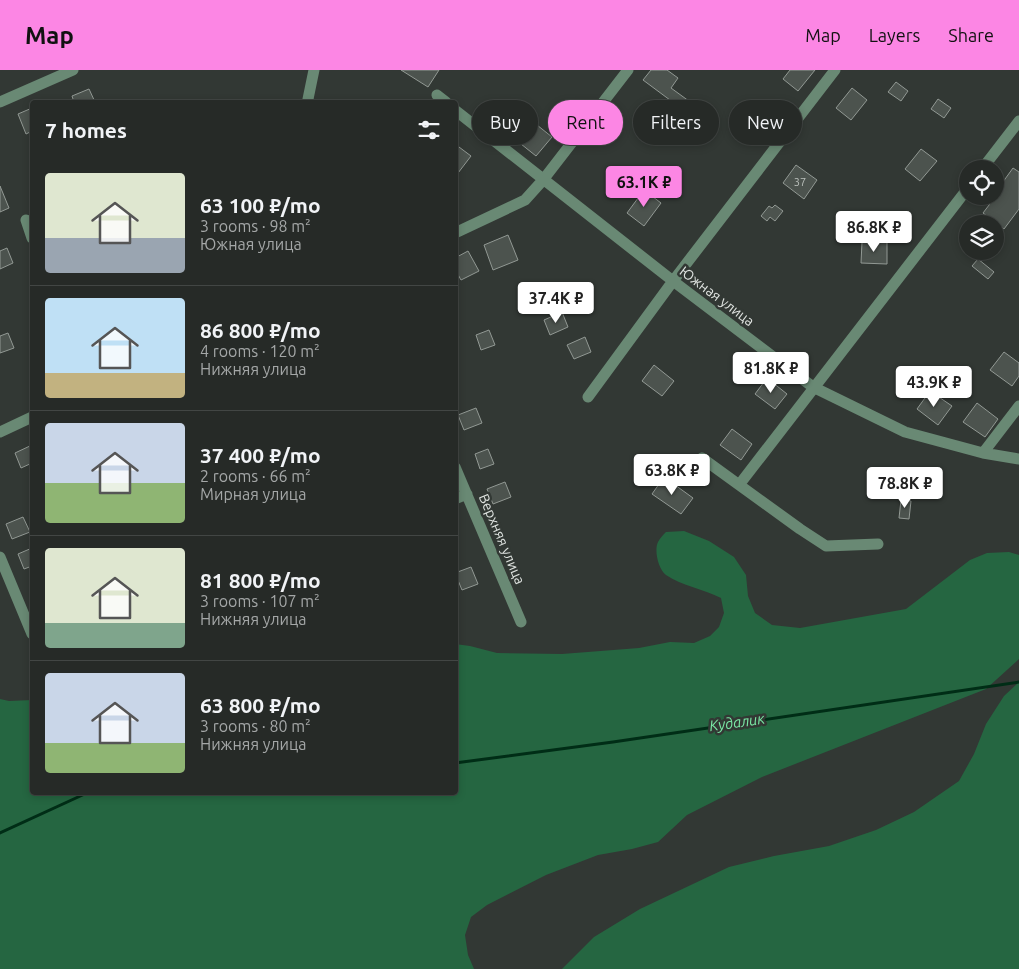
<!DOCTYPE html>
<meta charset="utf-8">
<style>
:root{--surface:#262a27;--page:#2e322f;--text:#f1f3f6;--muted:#a4a7a7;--line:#424644;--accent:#fc86e4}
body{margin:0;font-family:Ubuntu,sans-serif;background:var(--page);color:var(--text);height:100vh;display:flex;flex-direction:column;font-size:19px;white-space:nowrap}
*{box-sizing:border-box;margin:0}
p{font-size:16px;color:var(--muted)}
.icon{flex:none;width:28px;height:28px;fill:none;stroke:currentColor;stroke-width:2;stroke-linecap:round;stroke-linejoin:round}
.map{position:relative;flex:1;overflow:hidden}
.sheet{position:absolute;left:30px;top:30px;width:428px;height:695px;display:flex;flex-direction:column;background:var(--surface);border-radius:5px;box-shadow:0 2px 8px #0003,0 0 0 1px var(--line)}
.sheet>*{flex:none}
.banner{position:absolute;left:472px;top:30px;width:471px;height:45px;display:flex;gap:10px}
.controls{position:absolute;left:959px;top:90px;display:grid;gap:10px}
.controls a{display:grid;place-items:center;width:45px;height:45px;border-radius:50%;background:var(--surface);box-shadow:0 2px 8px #0003,0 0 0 1px var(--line);font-size:25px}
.price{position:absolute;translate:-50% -42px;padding:0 11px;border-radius:5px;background:#fff;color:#222;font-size:16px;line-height:32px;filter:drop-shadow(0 1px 2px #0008)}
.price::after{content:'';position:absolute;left:50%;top:30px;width:15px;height:11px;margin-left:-8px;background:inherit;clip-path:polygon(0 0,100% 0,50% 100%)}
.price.active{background:var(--accent);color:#111}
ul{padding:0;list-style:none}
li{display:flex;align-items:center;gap:15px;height:125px;padding:0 15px}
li+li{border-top:1px solid var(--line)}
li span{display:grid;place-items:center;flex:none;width:140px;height:100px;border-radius:5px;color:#555}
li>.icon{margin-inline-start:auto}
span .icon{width:60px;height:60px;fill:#fffc;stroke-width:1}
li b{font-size:21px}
h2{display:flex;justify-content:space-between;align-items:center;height:60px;padding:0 15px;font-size:21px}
.tag{padding:0 18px;border-radius:22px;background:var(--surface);box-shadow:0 2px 8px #0003,0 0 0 1px var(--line);font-size:18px;line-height:45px}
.tag.active{background:var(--accent);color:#111}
header{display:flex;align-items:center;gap:30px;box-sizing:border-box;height:70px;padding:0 25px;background:var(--accent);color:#111}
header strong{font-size:24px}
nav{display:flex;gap:28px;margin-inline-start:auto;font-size:18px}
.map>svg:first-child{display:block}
</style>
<header>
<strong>Map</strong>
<nav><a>Map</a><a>Layers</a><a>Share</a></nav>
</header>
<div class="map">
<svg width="1019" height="899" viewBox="0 0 1019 899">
<rect width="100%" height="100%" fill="#323834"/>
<path fill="#256641" d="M 684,461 L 709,471 L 734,487 L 746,505 L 748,526 L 755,543 L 772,555 L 800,558 L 906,539 L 970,490 L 987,483 L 1009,482 L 1019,485 L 1019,589 L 986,619 L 762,707 L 687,745 L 658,772 L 632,779 L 598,785 L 546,805 L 487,835 L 471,847 L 465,865 L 468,885 L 474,899 L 0,899 L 0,629 L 9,631 L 32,630 L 32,722 L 455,722 L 455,574 L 470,576 L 497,583 L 562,584 L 639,578 L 670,572 L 694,573 L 710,566 L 719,557 L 724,543 L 721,528 C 704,519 682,516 666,505 C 658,499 654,480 658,472 C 660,468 663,465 666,462 Z
M 1019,612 L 1019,899 L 562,899 L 594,867 L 640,839 L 729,797 L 774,786 L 829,776 L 876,760 L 914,742 L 959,711 L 974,684 L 986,654 L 1004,626 Z"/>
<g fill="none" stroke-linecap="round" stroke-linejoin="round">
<path stroke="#002d16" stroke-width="3" d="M 455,693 L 613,672 L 1019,612
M 0,763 L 89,722"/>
</g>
<path fill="#4c534e" stroke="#929994" d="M 401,0 L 439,0 L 428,17 Z
M 651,0 L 667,0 L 678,8 L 671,18 L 693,34 L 684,46 L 671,37 L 674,33 L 643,10 Z
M 790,0 L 815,0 L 798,21 L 783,9 Z
M 896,12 L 908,21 L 901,31 L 888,22 Z
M 852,18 L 867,30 L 851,50 L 836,38 Z
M 89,19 L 95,32 L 74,32 L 72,26 Z
M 938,29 L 951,38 L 944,48 L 931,39 Z
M 771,34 L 786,46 L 770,66 L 755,54 Z
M 32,38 L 32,61 L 26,64 L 18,44 Z
M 537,55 L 552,67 L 536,86 L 521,74 Z
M 455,74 L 471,86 L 455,107 Z
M 921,79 L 937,91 L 920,111 L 905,99 Z
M 796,95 L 817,110 L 804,129 L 783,113 Z
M 1013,98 L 1019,102 L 1019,139 L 1004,159 L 983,143 L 1002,118 L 1000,116 Z
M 0,116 L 9,138 L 0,142 Z
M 644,120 L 661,133 L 644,156 L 627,143 Z
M 775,135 L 783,141 L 775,151 L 770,147 L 767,151 L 761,146 L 769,136 L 772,138 Z
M 508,165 L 518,190 L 493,200 L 484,175 Z
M 862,172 L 887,172 L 887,194 L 861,193 Z
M 7,178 L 13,193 L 0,199 L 0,181 Z
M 468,181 L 479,201 L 461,210 L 455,199 L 455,188 Z
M 978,189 L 994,202 L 988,209 L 972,196 Z
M 562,242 L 568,257 L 550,265 L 544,250 Z
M 489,260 L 495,275 L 481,280 L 476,265 Z
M 8,263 L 14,278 L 0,283 L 0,266 Z
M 585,267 L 591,282 L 574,289 L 567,275 Z
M 1004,282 L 1019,293 L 1019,306 L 1012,316 L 990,300 Z
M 654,295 L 674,311 L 662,326 L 642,311 Z
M 767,308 L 787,324 L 775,339 L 755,324 Z
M 930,321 L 952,336 L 938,355 L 917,339 Z
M 977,333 L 998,349 L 985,367 L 963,352 Z
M 476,338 L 482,353 L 464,360 L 458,345 Z
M 732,359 L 752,374 L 741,390 L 720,375 Z
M 32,375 L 32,393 L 21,398 L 15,383 Z
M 488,379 L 494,394 L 480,399 L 475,384 Z
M 664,407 L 693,428 L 681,444 L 652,424 Z
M 505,412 L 511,427 L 493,434 L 487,419 Z
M 901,430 L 911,431 L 909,449 L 899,448 Z
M 23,447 L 30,462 L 12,469 L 6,454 Z
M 32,478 L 32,496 L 24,499 L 18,484 Z
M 471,497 L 478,514 L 462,520 L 455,503 Z"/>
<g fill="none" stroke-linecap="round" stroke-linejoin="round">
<path stroke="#698974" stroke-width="11" d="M 437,25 L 446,32
M 0,32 L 73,0
M 309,32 L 308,29 L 314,0
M 455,40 L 673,211 L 813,317 L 905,362 L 983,383 L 1019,389
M 982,99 L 1019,51
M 26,150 L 32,168
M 455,163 L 525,130 L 543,110 L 628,0
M 588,327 L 673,211 L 835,0
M 0,362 L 32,347
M 983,383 L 1019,336
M 702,388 L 800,459 L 826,476 L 878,474
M 455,397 L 521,552
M 739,415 L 968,118
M 455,429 L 467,424
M 0,487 L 32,564"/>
</g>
<g text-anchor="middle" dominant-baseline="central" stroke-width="5" stroke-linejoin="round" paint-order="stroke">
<g font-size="11" fill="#bbc0bc">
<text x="800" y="112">37</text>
</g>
<g font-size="14" fill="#e0e4e1" stroke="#323834">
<text transform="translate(717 226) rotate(37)">Южная улица</text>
<text transform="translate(502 469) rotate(67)">Верхняя улица</text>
</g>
<g font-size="15" font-style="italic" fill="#7ae8a5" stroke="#323834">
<text transform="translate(737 652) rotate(-8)">Кудалик</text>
</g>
</g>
</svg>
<div class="controls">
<a><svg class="icon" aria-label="locate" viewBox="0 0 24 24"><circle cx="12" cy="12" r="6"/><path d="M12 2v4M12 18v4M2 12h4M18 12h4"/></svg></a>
<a><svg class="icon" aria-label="layers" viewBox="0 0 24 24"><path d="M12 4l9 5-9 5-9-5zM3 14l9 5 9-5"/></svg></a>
</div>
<b class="price active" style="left:644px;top:138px">63.1K ₽</b>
<b class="price" style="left:874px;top:183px">86.8K ₽</b>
<b class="price" style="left:556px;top:254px">37.4K ₽</b>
<b class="price" style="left:771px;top:324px">81.8K ₽</b>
<b class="price" style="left:934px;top:338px">43.9K ₽</b>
<b class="price" style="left:672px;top:426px">63.8K ₽</b>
<b class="price" style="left:905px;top:439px">78.8K ₽</b>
<div class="banner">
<a class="tag">Buy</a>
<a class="tag active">Rent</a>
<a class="tag">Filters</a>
<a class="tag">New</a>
</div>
<section class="sheet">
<h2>7 homes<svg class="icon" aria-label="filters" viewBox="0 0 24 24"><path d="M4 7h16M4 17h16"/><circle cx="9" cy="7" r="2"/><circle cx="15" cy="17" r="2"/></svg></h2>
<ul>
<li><span style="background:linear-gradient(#dfe7d0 65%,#9aa5b1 0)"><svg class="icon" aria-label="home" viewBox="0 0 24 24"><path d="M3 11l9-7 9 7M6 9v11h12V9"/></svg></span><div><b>63 100 ₽/mo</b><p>3 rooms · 98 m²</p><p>Южная улица</p></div></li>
<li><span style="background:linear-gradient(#bfe0f5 75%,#c2b280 0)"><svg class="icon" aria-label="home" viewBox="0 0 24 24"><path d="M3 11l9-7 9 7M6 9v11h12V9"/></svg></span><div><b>86 800 ₽/mo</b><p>4 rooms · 120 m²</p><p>Нижняя улица</p></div></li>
<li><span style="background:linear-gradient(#c9d6e8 60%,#8fb573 0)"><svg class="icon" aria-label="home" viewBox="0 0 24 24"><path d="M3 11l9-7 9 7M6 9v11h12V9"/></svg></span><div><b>37 400 ₽/mo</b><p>2 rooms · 66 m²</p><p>Мирная улица</p></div></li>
<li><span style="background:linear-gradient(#dfe7d0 75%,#7fa58c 0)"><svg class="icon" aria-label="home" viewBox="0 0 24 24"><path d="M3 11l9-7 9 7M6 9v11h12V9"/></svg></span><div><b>81 800 ₽/mo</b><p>3 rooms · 107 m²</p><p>Нижняя улица</p></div></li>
<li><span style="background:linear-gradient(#c9d6e8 70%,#8fb573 0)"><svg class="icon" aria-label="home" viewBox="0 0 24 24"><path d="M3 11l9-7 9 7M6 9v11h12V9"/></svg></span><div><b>63 800 ₽/mo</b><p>3 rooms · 80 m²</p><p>Нижняя улица</p></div></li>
</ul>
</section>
</div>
